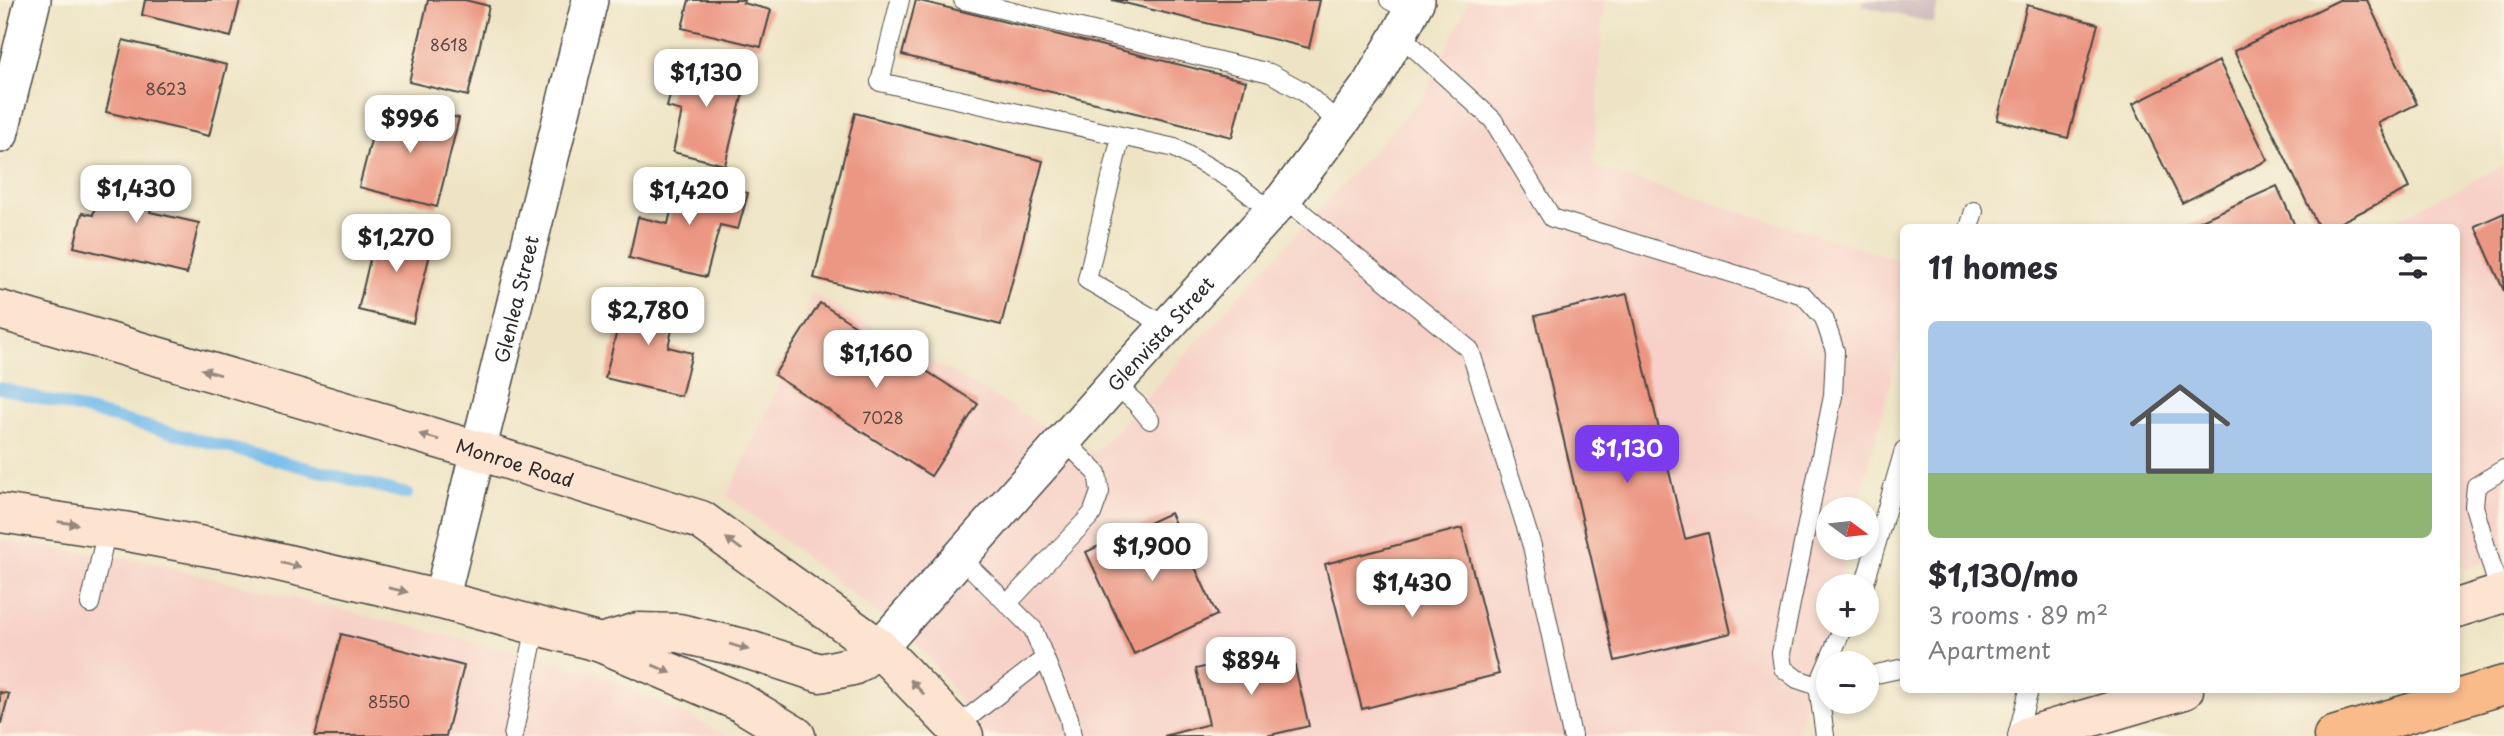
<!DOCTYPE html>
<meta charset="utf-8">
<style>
:root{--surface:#fff;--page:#f7f7f7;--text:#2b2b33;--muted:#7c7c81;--line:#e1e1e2;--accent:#7c3aed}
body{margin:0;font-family:"Playpen Sans",sans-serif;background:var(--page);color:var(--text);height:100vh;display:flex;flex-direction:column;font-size:26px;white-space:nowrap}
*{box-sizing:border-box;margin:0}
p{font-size:23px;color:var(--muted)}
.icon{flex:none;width:38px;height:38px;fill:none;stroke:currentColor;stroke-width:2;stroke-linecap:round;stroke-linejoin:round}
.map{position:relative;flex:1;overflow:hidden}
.sheet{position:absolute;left:1900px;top:224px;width:560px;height:469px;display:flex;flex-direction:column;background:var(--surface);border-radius:10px;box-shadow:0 4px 10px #0003}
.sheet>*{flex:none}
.needle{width:46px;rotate:105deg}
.buttons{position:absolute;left:1816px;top:497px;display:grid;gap:14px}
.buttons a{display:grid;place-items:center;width:63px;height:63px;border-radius:50%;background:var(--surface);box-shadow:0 4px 10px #0003;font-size:35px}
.price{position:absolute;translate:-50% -60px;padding:0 16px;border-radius:14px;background:#fff;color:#222;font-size:23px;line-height:46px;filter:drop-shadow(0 2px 4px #0008)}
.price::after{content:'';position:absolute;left:50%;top:42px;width:21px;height:16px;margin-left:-10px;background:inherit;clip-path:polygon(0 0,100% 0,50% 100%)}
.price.current{background:var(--accent);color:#fff}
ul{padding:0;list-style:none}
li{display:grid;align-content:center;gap:14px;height:371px;padding:0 28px}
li+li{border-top:2px solid var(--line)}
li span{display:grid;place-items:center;height:217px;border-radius:10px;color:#555}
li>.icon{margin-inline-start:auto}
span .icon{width:126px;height:126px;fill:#fffc;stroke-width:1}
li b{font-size:30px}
h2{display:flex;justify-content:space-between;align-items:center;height:84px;padding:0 28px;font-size:30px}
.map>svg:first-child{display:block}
</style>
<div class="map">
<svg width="2504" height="736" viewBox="0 0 2504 736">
<rect width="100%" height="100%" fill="#fcf5e5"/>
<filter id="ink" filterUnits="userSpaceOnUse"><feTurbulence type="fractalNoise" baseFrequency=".0143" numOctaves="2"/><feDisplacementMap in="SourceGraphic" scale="14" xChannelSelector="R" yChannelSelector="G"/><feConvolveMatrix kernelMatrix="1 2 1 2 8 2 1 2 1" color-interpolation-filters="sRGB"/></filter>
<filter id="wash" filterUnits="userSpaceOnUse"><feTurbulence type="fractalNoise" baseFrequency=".00686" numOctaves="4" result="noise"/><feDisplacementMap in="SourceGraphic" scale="28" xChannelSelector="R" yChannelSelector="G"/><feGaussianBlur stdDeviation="1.57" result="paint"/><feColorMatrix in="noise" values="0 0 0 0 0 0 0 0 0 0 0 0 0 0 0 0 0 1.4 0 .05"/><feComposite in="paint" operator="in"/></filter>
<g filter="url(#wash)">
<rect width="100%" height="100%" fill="#eee4c5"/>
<path fill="#f7d1c8" d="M 1469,0 L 1604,0 L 1593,167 L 1904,261 L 1904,329 L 1857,509 L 1829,509 L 1829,548 L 1847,548 L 1837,586 L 1829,586 L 1829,616 L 1797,736 L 985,736 L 924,650 L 727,496 L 800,341 L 811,292 L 1094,454 L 1426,93 Z
M 2504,165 L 2504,555 L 2465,570 L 2457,555 L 2457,228 L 2381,228 Z
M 0,540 L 138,560 L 595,672 L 731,736 L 0,736 Z"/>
<path fill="#d2bfc0" d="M 1864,0 L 1939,0 L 1933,23 L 1863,6 Z"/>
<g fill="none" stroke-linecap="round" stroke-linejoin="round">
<path stroke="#74bbec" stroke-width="12" d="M 0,388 L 407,494"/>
</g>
<g id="blocks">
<path fill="#ec9783" d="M 145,0 L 240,0 L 231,37 L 142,15 Z
M 428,0 L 465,0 L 489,6 L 468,96 L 409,82 Z
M 689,0 L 744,0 L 743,3 L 771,10 L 761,47 L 682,28 Z
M 916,0 L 1246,81 L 1232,137 L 902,55 Z
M 1112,0 L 1320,0 L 1309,48 Z
M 2339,0 L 2367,0 L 2417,104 L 2378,123 L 2409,188 L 2329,228 L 2319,228 L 2234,51 Z
M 2027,5 L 2098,24 L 2068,138 L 1997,120 Z
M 123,40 L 227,65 L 209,136 L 106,112 Z
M 679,57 L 748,73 L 725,165 L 673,152 L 682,111 L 667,107 Z
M 2219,61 L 2268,160 L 2182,203 L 2133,104 Z
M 407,106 L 459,118 L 437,207 L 359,187 L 378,113 L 404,119 Z
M 855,113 L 1043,161 L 1001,325 L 814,278 Z
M 104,168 L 158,181 L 150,212 L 199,223 L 187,274 L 74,247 L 82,213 L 93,215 Z
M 679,176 L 748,193 L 738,229 L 720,225 L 706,277 L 629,258 L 638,217 L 668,224 Z
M 2277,186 L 2296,228 L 2184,228 Z
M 2504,213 L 2504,291 L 2475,226 Z
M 378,225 L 434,238 L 413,323 L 358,310 Z
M 627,291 L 678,304 L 668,347 L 692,353 L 681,396 L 605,378 Z
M 1627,294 L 1685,539 L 1708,533 L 1731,633 L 1615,661 L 1535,316 Z
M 820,303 L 978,404 L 931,476 L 774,375 Z
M 1170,513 L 1217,615 L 1134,654 L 1086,552 Z
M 1462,528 L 1499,674 L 1362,709 L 1325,564 Z
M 341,634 L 464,666 L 446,736 L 315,736 Z
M 1290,646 L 1309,726 L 1266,736 L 1164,736 L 1209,724 L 1196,669 Z
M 0,692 L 9,694 L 1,723 L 0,723 Z"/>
</g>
</g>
<g filter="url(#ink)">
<use href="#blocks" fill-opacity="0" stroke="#484742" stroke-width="2"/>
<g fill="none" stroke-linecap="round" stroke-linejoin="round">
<defs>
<path id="service" d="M 900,0 L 880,82 L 1175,148 L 1230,179 L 1271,211
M 963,0 L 1270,73 L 1303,91 L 1340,124
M 1389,0 L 1411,12
M 1399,34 L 1493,120 L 1552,218 L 1803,295 L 1824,318 L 1835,351 L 1833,396 L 1781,653 L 1783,668 L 1797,679 L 1818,686 L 1825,736
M 1121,136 L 1087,280 L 1166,326
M 1284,198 L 1470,350 L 1532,546 L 1572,736
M 1969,228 L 1974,211
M 1114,384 L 1136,403 L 1150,420
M 960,557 L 1033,629 L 1069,718 L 1072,736
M 1864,586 L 1904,450
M 2500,594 L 2474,506 L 2476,486 L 2504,469
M 90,604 L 107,529
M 1007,604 L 1092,514 L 1100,492 L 1097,473 L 1064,440
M 1867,676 L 1904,668
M 1818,686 L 1844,625
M 956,727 L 1045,658
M 513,736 L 536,626
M 2017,736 L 2029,690"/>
<g id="minor">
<path d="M 0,135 L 33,0"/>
<path id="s1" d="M 441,600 L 590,0"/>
<path id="s2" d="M 879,648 L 1114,384 L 1284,198 L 1368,87 L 1399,34 L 1417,0"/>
</g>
<g id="secondary">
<path id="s3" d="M 0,310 L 479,451 L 701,520 L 879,648 L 964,736"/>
<path d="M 0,513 L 123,531 L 241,553 L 441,600 L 601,643 L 738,701 L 796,736"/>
<path d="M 2457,608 L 2504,593"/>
<path d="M 601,643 L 638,632 L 679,633 L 743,648 L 820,673 L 853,666 L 879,648"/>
<path d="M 2028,736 L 2184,690"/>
</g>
<path id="motorway" d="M 2333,736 L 2504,685"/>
</defs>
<use href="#service" stroke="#484742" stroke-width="20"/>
<use href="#minor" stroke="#484742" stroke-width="38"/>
<use href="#secondary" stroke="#484742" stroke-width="41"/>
<use href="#motorway" stroke="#484742" stroke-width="41"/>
<use href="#service" stroke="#fff" stroke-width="18"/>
<use href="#minor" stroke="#fff" stroke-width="35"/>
<use href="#secondary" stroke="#fde4d1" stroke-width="38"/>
<use href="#motorway" stroke="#fabb8b" stroke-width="38"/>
</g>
<defs><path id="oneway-solid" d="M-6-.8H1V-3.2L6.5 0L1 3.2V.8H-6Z" transform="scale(1.75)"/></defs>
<g fill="#94887e">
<use href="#oneway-solid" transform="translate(211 372) rotate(-164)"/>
<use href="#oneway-solid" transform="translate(429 437) rotate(-164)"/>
<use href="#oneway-solid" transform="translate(68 523) rotate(8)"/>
<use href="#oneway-solid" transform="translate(734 544) rotate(-144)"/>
<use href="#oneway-solid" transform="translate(291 565) rotate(13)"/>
<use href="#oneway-solid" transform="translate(398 590) rotate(13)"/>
<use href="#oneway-solid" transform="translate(739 647) rotate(17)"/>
<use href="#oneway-solid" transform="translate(662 669) rotate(23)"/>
<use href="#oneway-solid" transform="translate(917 687) rotate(-134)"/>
</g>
</g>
<g text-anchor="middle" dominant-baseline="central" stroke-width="7" stroke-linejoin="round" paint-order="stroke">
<g font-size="16" fill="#5b4641">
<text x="449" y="44">8618</text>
<text x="166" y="88">8623</text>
<text x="883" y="417">7028</text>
<text x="389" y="701">8550</text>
</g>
<g font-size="19" fill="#2b2b2b" stroke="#fcf5e5">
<text stroke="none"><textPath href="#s1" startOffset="310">Glenlea Street</textPath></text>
<text stroke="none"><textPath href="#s2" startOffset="422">Glenvista Street</textPath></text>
<text stroke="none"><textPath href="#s3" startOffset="537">Monroe Road</textPath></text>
</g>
</g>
</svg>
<div class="buttons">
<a><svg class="needle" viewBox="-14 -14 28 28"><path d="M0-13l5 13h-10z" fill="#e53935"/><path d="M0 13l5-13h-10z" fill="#7c7c81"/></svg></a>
<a>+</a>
<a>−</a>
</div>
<b class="price" style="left:706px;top:109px">$1,130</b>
<b class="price" style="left:410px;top:155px">$996</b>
<b class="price" style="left:136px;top:225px">$1,430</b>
<b class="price" style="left:689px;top:227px">$1,420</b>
<b class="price" style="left:396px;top:274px">$1,270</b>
<b class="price" style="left:648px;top:347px">$2,780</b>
<b class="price" style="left:876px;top:390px">$1,160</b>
<b class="price current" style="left:1627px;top:485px">$1,130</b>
<b class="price" style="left:1152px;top:583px">$1,900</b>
<b class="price" style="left:1412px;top:619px">$1,430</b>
<b class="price" style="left:1251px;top:697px">$894</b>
<section class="sheet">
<h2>11 homes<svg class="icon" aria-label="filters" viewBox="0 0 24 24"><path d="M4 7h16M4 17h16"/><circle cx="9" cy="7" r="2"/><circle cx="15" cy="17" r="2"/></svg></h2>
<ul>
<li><span style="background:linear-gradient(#a9c7e8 70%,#8fb573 0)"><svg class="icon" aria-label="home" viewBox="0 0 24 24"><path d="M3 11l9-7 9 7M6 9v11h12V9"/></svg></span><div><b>$1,130/mo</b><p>3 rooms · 89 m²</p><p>Apartment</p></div></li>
</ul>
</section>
</div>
